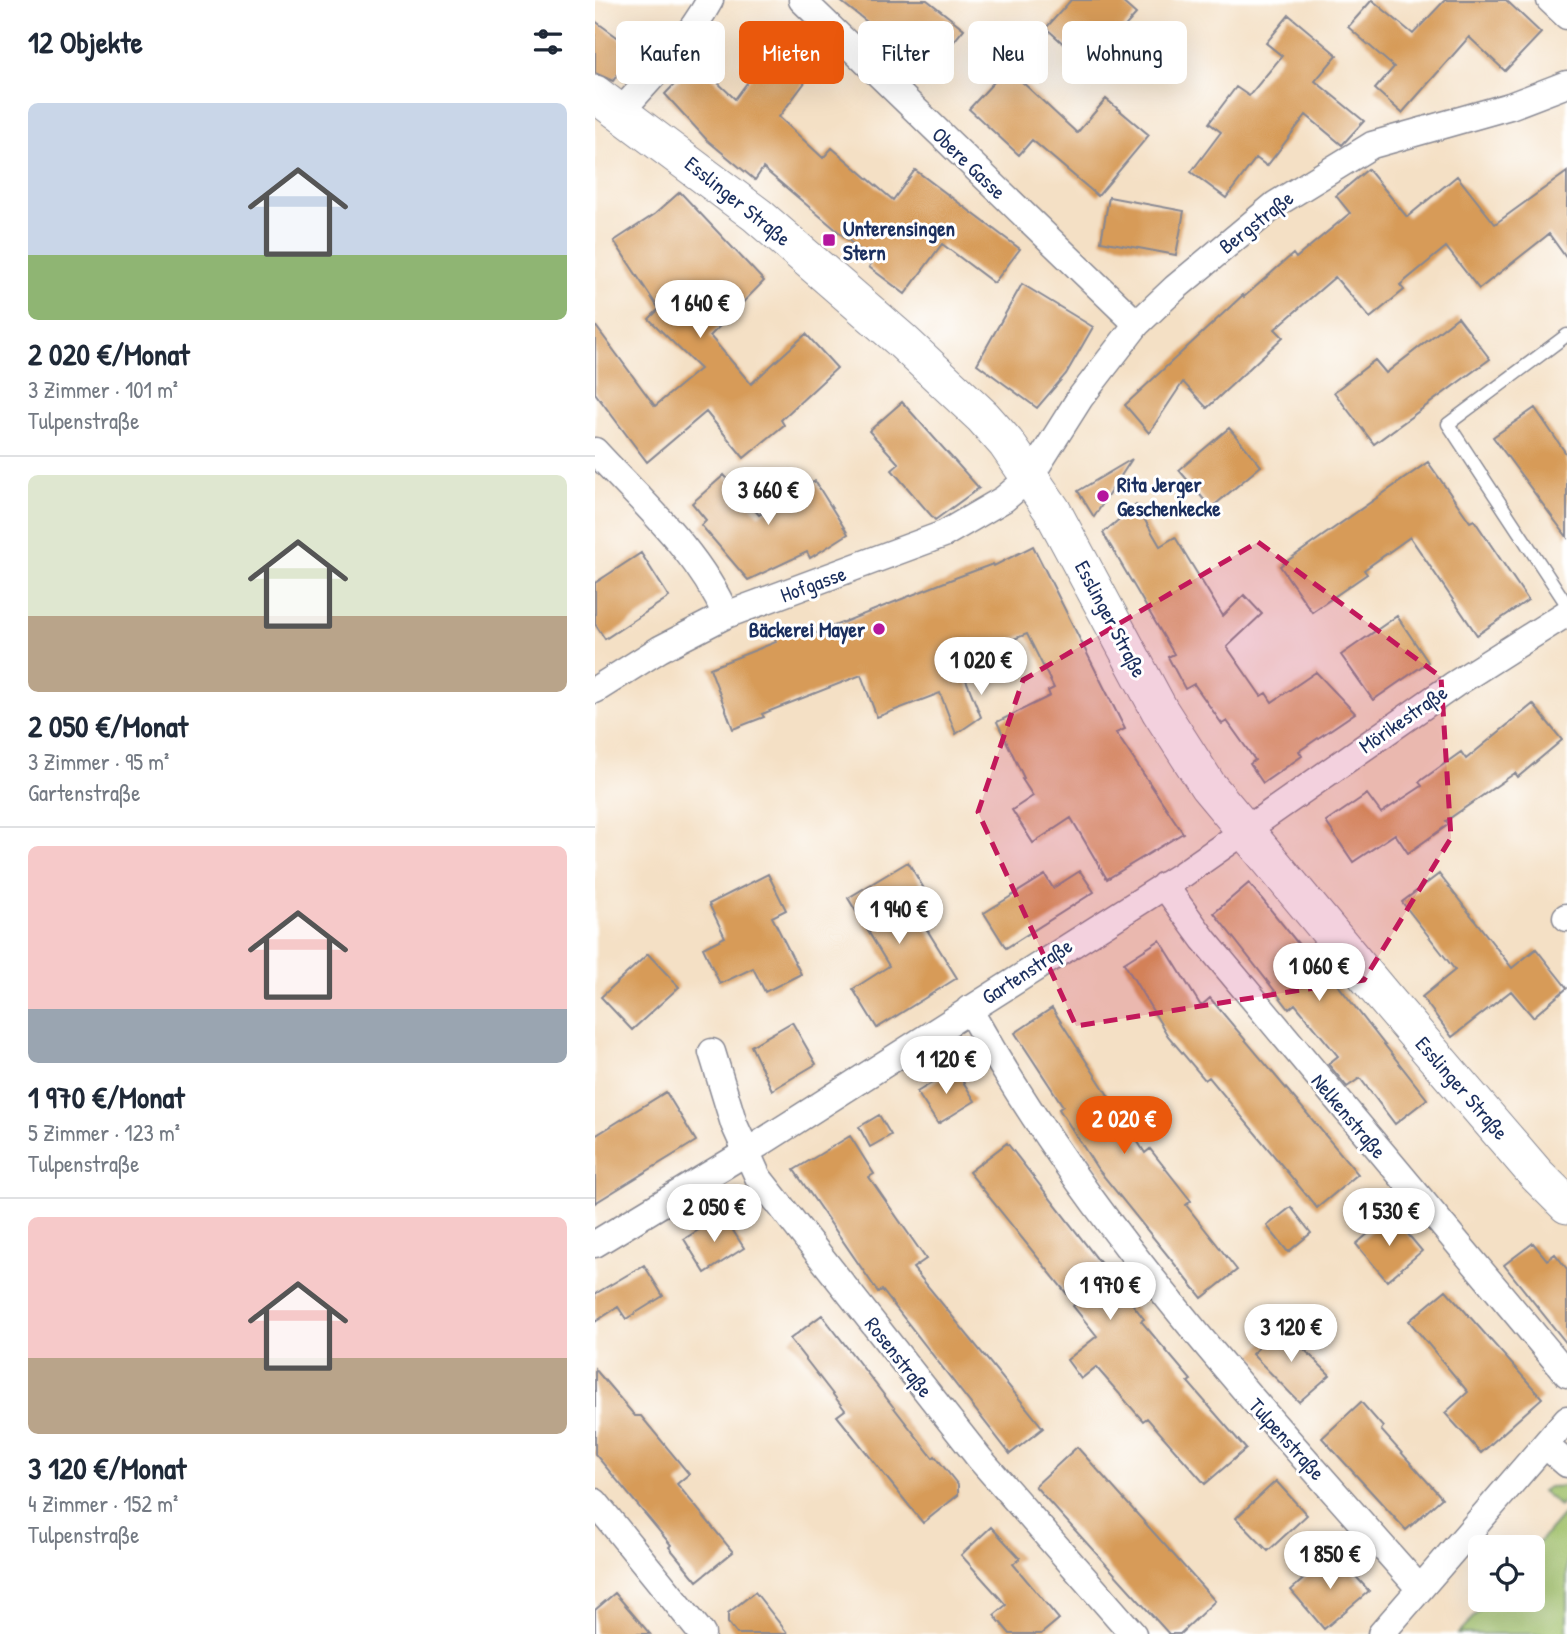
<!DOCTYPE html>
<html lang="de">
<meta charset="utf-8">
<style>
:root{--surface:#fff;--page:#f6f6f7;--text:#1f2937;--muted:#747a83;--line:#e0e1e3;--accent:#ea580c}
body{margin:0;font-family:"Patrick Hand",sans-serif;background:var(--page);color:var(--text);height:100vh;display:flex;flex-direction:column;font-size:26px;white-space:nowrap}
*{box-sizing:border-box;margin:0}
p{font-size:23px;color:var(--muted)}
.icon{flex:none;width:38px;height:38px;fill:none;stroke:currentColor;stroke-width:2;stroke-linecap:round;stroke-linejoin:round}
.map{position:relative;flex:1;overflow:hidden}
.side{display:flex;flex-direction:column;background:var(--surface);width:595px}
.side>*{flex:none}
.banner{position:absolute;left:21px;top:21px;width:665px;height:63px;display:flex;gap:14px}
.tools{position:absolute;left:873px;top:1535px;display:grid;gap:14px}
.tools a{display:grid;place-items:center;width:77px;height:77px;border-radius:10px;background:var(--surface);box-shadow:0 7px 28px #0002;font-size:35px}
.price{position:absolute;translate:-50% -60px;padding:0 16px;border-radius:24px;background:#fff;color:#222;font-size:23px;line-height:46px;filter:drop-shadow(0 2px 4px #0008)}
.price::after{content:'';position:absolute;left:50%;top:42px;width:21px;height:16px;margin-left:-10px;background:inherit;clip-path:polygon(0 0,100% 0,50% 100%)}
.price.selected{background:var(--accent);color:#fff}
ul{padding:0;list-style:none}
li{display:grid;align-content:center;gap:14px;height:371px;padding:0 28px}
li+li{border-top:2px solid var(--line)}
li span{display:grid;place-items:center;height:217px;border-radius:10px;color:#555}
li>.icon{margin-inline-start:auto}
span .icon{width:126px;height:126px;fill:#fffc;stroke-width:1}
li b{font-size:30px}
h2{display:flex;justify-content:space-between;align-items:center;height:84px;padding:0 28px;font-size:30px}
.tag{padding:0 24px;border-radius:10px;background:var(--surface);box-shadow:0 7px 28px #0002;font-size:24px;line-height:63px}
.tag.selected{background:var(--accent);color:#fff}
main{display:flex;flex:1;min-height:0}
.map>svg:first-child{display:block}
</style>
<main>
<section class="side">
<h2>12 Objekte<svg class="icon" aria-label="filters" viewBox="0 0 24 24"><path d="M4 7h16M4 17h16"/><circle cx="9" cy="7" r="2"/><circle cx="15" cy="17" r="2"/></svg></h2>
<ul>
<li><span style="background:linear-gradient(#c9d6e8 70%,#8fb573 0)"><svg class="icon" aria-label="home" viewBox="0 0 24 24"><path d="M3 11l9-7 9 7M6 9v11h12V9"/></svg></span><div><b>2 020 €/Monat</b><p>3 Zimmer · 101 m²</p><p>Tulpenstraße</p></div></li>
<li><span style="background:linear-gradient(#dfe7d0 65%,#b9a48a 0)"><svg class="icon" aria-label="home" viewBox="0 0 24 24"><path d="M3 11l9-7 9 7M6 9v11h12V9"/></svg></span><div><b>2 050 €/Monat</b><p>3 Zimmer · 95 m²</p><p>Gartenstraße</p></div></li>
<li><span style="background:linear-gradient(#f6c9c9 75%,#9aa5b1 0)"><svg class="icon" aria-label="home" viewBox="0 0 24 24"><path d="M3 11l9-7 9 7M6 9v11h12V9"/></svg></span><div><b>1 970 €/Monat</b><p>5 Zimmer · 123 m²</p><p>Tulpenstraße</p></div></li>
<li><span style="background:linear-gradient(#f6c9c9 65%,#b9a48a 0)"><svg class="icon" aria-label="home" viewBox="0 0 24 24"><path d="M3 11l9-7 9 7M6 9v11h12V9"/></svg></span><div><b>3 120 €/Monat</b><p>4 Zimmer · 152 m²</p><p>Tulpenstraße</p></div></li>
</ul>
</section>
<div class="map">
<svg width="972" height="1634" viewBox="0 0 972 1634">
<rect width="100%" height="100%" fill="#fff"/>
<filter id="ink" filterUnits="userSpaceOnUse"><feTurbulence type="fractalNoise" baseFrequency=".0143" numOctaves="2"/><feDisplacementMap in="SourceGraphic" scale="14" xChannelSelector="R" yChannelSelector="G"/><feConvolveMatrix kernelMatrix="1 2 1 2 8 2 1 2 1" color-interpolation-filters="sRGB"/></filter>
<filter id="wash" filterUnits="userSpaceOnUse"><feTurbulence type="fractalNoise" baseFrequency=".00686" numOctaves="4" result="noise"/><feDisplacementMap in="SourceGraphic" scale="28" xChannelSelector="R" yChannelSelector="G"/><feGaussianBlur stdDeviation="1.57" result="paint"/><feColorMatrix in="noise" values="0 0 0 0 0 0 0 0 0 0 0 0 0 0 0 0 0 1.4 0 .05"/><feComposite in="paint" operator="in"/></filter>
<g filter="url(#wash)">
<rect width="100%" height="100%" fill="#f4e0c5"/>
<path fill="#9fbf68" stroke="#5d7763" stroke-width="2" d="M 972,1486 L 972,1498 L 965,1506 L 947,1491 L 953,1487 Z
M 972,1510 L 972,1634 L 863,1634 L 894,1600 L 938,1600 L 938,1549 Z"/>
<g id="blocks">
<path fill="#d79b59" d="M 244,0 L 332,0 L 369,29 L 335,71 Z
M 476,0 L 525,0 L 541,14 L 494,67 L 451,28 Z
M 777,0 L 818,34 L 850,0 L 911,0 L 946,33 L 910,71 L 874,37 L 807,113 L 780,89 L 799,67 L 753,27 Z
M 694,15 L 742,55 L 720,81 L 769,121 L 747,145 L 711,115 L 672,166 L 661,158 L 631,198 L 596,172 L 626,132 L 614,123 L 641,87 L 654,96 L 687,56 L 671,43 Z
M 0,21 L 40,50 L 18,81 L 0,73 Z
M 195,25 L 232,53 L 184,117 L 228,158 L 237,148 L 298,200 L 320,170 L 425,249 L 399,283 L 347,244 L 310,294 L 274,267 L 278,261 L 168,168 L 160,180 L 112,140 L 70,94 L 101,62 L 140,99 Z
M 412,68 L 482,133 L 511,99 L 554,135 L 503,196 L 437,140 L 424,155 L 374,109 Z
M 773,169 L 812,217 L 862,176 L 900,224 L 972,172 L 972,259 L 954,234 L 884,289 L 851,247 L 805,285 L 809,290 L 775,318 L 740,277 L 680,329 L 688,337 L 612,408 L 588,382 L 554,433 L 530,405 L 648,295 L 649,297 L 698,254 L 701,258 L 755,213 L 741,196 Z
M 85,192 L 169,281 L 115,336 L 156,384 L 211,334 L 242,368 L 186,420 L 189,425 L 149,458 L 111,412 L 52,462 L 0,393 L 0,325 L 60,406 L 105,369 L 54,319 L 64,309 L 19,241 L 60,214 Z
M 514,197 L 589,211 L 581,255 L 506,241 Z
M 427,284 L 498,327 L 471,374 L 442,408 L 382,364 Z
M 863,317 L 895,359 L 779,444 L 739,392 L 780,360 L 791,373 Z
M 307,402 L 384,488 L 340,520 L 297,470 L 304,464 L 274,431 Z
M 940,408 L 972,455 L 972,537 L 898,437 Z
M 634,428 L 666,466 L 616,508 L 584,470 Z
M 537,459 L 499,517 L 483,491 Z
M 833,462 L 875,522 L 879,520 L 933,600 L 882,635 L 815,537 L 769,570 L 772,574 L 717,612 L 685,566 Z
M 129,475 L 164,515 L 220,481 L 253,534 L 215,558 L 212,552 L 153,580 L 106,525 L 111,520 L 97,503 Z
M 541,505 L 565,546 L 580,537 L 628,616 L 649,595 L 667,614 L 632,647 L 666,696 L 671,693 L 677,702 L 721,672 L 760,713 L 704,751 L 707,756 L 668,783 L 655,764 L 660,760 L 632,721 L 627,724 L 599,684 L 590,689 L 573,657 L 579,654 L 508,533 Z
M 438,546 L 530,729 L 521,733 L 588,833 L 512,879 L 476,818 L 438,843 L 417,810 L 438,796 L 427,779 L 429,778 L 402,722 L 455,696 L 453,691 L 459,688 L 432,634 L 363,660 L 386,717 L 361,734 L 345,693 L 282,717 L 266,675 L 167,714 L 169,717 L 138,729 L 115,668 L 181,642 L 180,638 L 210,626 L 214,636 L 360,578 L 398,564 L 399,566 Z
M 46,553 L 74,597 L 10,639 L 0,624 L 0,583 Z
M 802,616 L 833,662 L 778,700 L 746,655 Z
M 938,704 L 967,740 L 923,777 L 920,773 L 851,821 L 854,824 L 813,853 L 800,834 L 758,862 L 731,822 L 772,794 L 786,813 L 827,786 L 824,782 L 866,752 L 871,759 Z
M 313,862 L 337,902 L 321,912 L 362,978 L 282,1028 L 258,989 L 294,966 L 253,898 Z
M 485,871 L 499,892 L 411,948 L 389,913 L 450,875 L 458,888 Z
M 173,874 L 191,910 L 177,917 L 206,974 L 170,992 L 158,968 L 125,984 L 108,948 L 130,937 L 114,904 Z
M 844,874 L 917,968 L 941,949 L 972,988 L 938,1017 L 916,991 L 857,1037 L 827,997 L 860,970 L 807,902 Z
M 654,883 L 731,978 L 735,975 L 832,1099 L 800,1124 L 765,1078 L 752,1087 L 733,1064 L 743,1056 L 700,1004 L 694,1009 L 619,913 Z
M 565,940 L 606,1006 L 615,998 L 763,1174 L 722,1208 L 614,1077 L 610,1080 L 573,1036 L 529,963 Z
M 53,954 L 84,987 L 37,1030 L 6,997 Z
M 457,1008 L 550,1153 L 555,1149 L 596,1201 L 591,1205 L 642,1270 L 607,1298 L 502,1168 L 464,1109 L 468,1106 L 420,1033 Z
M 197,1022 L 221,1064 L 177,1090 L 156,1046 Z
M 360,1069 L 380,1101 L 343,1124 L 322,1092 Z
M 71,1092 L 101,1141 L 0,1203 L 0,1136 Z
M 284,1115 L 296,1135 L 275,1147 L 264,1127 Z
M 255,1136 L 279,1174 L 274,1177 L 331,1259 L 318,1268 L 448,1428 L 415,1454 L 287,1290 L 283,1292 L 199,1170 Z
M 412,1143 L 549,1319 L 546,1321 L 596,1380 L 593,1382 L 651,1449 L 610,1484 L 552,1418 L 548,1421 L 501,1367 L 486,1379 L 472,1360 L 502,1336 L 478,1306 L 480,1304 L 374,1172 Z
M 696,1207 L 716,1233 L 693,1252 L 672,1226 Z
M 796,1214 L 827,1251 L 792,1281 L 761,1244 Z
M 128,1215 L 149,1248 L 110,1273 L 89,1239 Z
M 938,1243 L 952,1260 L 960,1254 L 972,1269 L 972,1344 L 909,1265 Z
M 49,1265 L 68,1296 L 31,1319 L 23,1307 L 0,1322 L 0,1294 Z
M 851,1290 L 947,1398 L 886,1453 L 850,1413 L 873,1392 L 814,1321 Z
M 227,1315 L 338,1458 L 340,1456 L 363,1485 L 363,1495 L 328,1523 L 242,1416 L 250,1410 L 195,1339 Z
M 686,1326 L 735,1375 L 704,1402 L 657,1354 Z
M 0,1369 L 40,1416 L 46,1416 L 94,1474 L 82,1484 L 138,1552 L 102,1581 L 74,1547 L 76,1545 L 0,1454 Z
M 766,1402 L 788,1427 L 786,1430 L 847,1498 L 811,1530 L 727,1438 Z
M 482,1447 L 620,1601 L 585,1634 L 574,1634 L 440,1486 Z
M 681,1481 L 712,1515 L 673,1551 L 641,1518 Z
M 396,1527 L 425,1558 L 418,1564 L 464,1619 L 446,1634 L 415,1634 L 399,1615 L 411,1605 L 366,1555 Z
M 739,1552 L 774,1591 L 729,1629 L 696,1590 Z
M 160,1592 L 193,1634 L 142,1634 L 133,1623 L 133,1613 Z
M 20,1593 L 55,1634 L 0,1634 L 0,1610 Z"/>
</g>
</g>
<g filter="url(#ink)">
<use href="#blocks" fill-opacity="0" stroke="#888892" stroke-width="2"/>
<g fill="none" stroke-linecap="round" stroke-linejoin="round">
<defs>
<path id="lane" d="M 972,335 L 853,424 L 972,605"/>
<path id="street" d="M 207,0 L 542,324
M 955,0 L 972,16
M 25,112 C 57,77 92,42 115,0
M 0,451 C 47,502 103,551 131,615
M 0,690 L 65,649 L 131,615 L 349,534 L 409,499 L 435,477 L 485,398 L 542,324 L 580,288 L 681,204 L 777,145 L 915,106 L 972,84
M 569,885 L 609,940 L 972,1374
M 971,917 L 972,918
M 374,1009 C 493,1225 663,1405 825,1589
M 117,1052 L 139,1124 L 163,1177 L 385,1459 L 538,1634
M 0,1244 L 150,1153 L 588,874 L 860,684 L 972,613
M 950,1445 L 972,1464
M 0,1502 L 107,1634
M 786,1634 L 972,1419"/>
<path id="secondary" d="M 0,94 L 162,215 L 306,340 L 388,417 L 411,443 L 457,510 L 565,711 L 613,786 L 788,996 L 941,1174 L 972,1205"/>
</defs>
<use href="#lane" stroke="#888892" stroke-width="15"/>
<use href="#street" stroke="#888892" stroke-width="29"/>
<use href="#secondary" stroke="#888892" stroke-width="39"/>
<use href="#lane" stroke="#fff" stroke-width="12"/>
<use href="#street" stroke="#fff" stroke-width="26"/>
<use href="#secondary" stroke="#fff" stroke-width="37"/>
</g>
</g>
<path fill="#c2185b" fill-opacity="0.2" stroke="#c2185b" stroke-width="5" stroke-dasharray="14 9" stroke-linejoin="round" d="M 663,542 L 846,677 L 856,838 L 769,980 L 481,1026 L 383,812 L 428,680 Z"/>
<g fill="#b5179e" stroke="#fff" stroke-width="2.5">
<rect x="227" y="233" width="14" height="14" rx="3.5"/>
<circle cx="508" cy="496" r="7"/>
<circle cx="284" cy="629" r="7"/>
</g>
<g text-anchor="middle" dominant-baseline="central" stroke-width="6" stroke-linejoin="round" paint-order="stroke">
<g font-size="21" fill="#1b2f5e" stroke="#fff">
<text transform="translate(374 163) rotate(44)">Obere Gasse</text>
<text transform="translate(143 201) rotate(39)">Esslinger Straße</text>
<text transform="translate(661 222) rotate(-38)">Bergstraße</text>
<text transform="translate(218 584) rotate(-20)">Hofgasse</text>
<text transform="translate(516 619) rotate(62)">Esslinger Straße</text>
<text transform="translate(808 719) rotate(-35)">Mörikestraße</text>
<text transform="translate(432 971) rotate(-33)">Gartenstraße</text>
<text transform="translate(867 1088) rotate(49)">Esslinger Straße</text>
<text transform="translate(754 1116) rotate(50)">Nelkenstraße</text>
<text transform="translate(304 1357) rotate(52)">Rosenstraße</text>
<text transform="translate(692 1439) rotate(48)">Tulpenstraße</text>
</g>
<g font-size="21" font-weight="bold" fill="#1b2f5e" stroke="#fff" text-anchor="start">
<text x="248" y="228">Unterensingen<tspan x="248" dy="24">Stern</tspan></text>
<text x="522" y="484">Rita Jerger<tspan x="522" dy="24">Geschenkecke</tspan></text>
<text x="270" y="629" text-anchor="end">Bäckerei Mayer</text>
</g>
</g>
</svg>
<div class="tools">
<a><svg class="icon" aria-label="locate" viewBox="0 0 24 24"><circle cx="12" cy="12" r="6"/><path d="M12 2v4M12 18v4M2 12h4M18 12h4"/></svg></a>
</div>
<b class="price" style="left:105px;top:340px">1 640 €</b>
<b class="price" style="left:173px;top:527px">3 660 €</b>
<b class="price" style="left:386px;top:697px">1 020 €</b>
<b class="price" style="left:304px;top:946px">1 940 €</b>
<b class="price" style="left:724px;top:1003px">1 060 €</b>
<b class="price" style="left:351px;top:1096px">1 120 €</b>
<b class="price selected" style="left:529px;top:1156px">2 020 €</b>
<b class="price" style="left:119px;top:1244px">2 050 €</b>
<b class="price" style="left:794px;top:1248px">1 530 €</b>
<b class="price" style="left:515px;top:1322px">1 970 €</b>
<b class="price" style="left:696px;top:1364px">3 120 €</b>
<b class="price" style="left:735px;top:1591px">1 850 €</b>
<div class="banner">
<a class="tag">Kaufen</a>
<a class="tag selected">Mieten</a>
<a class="tag">Filter</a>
<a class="tag">Neu</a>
<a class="tag">Wohnung</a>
</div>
</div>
</main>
